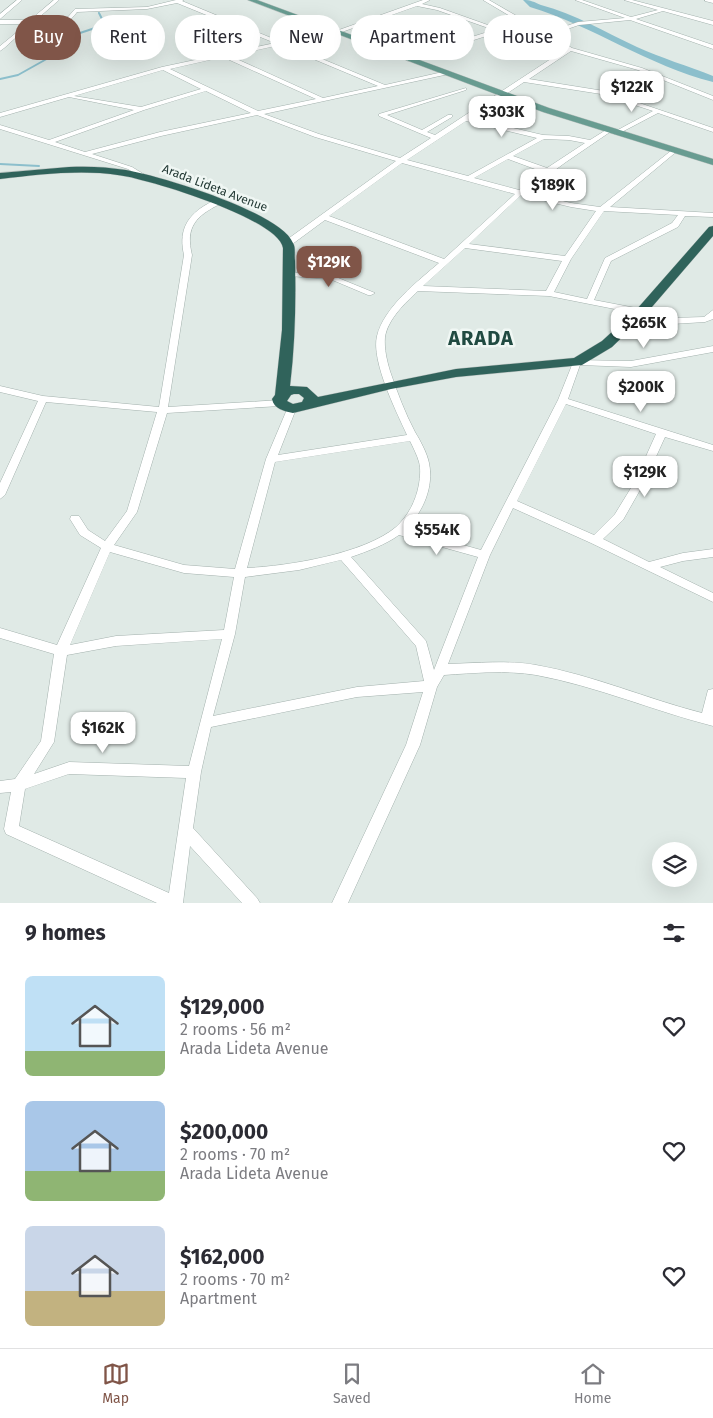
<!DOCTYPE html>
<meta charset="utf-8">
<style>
:root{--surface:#fff;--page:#f7f7f7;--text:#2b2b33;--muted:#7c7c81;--line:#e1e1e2;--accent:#805548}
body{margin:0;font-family:"Fira Sans",sans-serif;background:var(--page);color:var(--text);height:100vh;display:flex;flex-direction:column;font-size:19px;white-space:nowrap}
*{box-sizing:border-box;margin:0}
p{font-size:16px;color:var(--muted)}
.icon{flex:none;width:28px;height:28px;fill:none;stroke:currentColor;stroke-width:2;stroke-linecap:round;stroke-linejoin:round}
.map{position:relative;height:903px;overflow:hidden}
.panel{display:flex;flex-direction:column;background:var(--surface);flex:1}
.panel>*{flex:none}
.banner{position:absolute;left:15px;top:15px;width:684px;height:45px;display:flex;gap:10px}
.fabs{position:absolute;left:652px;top:842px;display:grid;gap:10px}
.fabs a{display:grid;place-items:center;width:45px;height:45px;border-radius:50%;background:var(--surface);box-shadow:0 5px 20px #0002;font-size:25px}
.price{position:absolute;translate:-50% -42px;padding:0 11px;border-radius:10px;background:#fff;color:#222;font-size:16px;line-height:32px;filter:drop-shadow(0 1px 2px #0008)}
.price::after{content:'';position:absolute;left:50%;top:30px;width:15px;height:11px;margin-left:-8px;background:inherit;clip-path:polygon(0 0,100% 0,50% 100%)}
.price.active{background:var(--accent);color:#fff}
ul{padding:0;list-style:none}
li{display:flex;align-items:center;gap:15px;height:125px;padding:0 25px}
li span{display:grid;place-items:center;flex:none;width:140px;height:100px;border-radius:8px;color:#555}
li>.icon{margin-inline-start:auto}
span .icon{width:60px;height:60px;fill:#fffc;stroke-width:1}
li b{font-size:21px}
h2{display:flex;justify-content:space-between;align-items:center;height:60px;padding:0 25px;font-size:21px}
.tag{padding:0 18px;border-radius:22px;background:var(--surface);box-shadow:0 5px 20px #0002;font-size:18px;line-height:45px}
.tag.active{background:var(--accent);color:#fff}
.dock{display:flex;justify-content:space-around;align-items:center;height:70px;border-top:1px solid var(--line);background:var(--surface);font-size:14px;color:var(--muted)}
.dock a{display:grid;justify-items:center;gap:2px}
.dock .active{color:var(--accent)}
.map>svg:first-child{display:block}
</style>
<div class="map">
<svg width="713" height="903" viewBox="0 0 713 903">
<rect width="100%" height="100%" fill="#e0eae6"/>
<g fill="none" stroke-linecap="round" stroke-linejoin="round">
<path stroke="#8cbfcc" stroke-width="2" d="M 0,79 L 18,75 L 68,47 L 70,43 L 68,39 L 71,36 L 98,27 L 104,23 L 99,13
M 0,164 L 39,166"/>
<path fill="#8cbfcc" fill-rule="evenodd" d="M 523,0 C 531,0 534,2 541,5 C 575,14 605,32 637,47 C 661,58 688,66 713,76 L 713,82 C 649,66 593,26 530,7 Z"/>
<defs>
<path id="minor" d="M 17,0 L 22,0 L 0,19 L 0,14 Z
M 54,0 L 59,0 L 36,20 L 61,20 L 68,17 L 75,9 L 147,7 L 176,0 L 184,0 L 182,1 L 281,42 L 336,31 L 423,0 L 430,0 L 422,4 L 440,8 L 499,29 L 520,22 L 483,0 L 489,0 L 546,33 L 578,22 L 625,18 L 575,0 L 582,0 L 631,17 L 658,10 L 624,0 L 632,0 L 713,21 L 713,25 L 663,11 L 636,19 L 713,45 L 713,49 L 630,20 L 579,25 L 550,35 L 572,48 L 642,68 L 713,96 L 713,100 L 638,70 L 571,51 L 529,79 L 604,91 L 713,128 L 713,132 L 658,113 L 618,134 L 614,134 L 614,132 L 653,111 L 601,94 L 524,82 L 470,118 L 543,135 L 569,136 L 590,140 L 606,130 L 610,130 L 610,132 L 566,162 L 525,192 L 571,203 L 600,207 L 672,150 L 676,150 L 676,152 L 610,207 L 713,213 L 713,217 L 685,216 L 678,227 L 611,261 L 594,300 L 641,309 L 672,318 L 704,317 L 713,310 L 713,319 L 705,322 L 672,324 L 640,314 L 549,296 L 418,291 C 405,303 388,319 385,337 C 384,349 387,361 390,371 C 397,392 405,413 415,432 C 420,440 427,453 429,463 C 434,487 423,512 406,529 L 481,550 L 558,400 L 574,360 L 631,361 L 713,346 L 713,352 L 631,367 L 580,365 L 568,399 L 713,445 L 713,451 L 665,437 L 644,483 L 623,520 L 603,539 L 649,562 L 683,553 L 713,549 L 713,557 L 683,561 L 660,567 L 713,593 L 713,602 L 591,543 L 513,508 L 490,555 L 448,664 C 477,663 508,660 536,665 C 593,675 647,699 702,713 L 708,690 L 713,689 L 713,726 C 654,711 596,686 536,675 C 506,670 474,673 444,675 L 437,687 L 420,745 L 348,903 L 332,903 L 406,745 L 423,692 L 357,697 L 211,727 L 201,772 L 193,828 L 257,898 L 260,903 L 242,903 L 190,846 L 183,903 L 157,903 L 6,834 L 4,829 L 11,792 L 0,793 L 0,781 L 15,779 L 41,741 L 54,654 L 0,638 L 0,628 L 57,645 L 101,548 L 80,535 L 70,519 L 71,516 L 79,516 L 88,530 L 105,541 L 127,511 L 157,412 L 46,402 L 5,495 L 0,499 L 0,483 L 38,401 L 0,392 L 0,386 L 43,396 L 159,407 L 184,255 C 179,233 185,218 204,206 C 209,203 214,200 220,200 L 220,204 C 196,216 185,227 192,255 L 168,407 L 280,400 L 285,403 L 280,406 L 167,413 L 137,512 L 114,545 L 184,565 L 235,569 L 266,459 L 288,407 L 294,407 L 296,409 L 278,455 L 407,435 C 396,411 371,361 377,336 C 384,307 418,281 439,263 L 325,220 L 291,245 L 285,245 L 285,241 L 396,161 L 315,137 L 257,115 L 161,136 L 92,154 L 132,167 L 145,175 L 145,177 L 143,178 L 128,169 L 0,129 L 0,125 L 49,140 L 134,110 L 69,97 L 0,117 L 0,113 L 162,67 L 275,43 L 177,3 L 147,9 L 77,12 C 63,32 51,19 34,24 C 25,26 10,45 0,51 L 0,46 L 27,24 L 0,24 L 0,20 L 30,20 ZM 417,6 L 437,10 L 494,30 L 462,40 L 389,16 ZM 384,17 L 457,42 L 406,58 L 405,59 L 408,61 L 524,24 L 566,49 L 435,135 L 427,132 L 452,117 L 452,115 L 448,115 L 422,130 L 387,115 L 466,90 L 466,88 L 379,114 L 379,116 L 431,138 L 400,158 L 319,134 L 264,114 L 449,74 L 450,73 L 447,71 L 385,85 L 286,44 L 339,33 ZM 280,45 L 378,86 L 323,98 L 230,56 ZM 223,57 L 316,99 L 258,111 L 170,69 ZM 163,70 L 201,89 L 141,107 L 74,96 ZM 206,91 L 251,113 L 160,132 L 85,152 L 55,142 L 144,110 ZM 466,121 L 537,138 L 468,176 L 407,160 ZM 544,139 L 569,140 L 585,143 L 547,168 L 513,156 ZM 508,159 L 543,172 L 519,190 L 474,178 ZM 402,163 L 515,194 L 444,259 L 329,216 ZM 521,195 L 571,207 L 596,211 L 565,256 L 469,244 ZM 604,211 L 678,215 L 672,223 L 605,258 L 587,299 L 554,292 L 571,259 ZM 465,248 L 562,261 L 546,291 L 423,286 ZM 566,404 L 656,434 L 634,483 L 615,514 L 594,535 L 517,501 ZM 410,441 C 413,447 417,455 419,462 C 421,469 420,477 419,484 C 416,501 408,516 396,527 C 364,554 288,566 247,568 L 275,462 ZM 399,535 L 478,557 L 434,670 L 426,641 L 351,557 C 368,551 385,545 399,535 ZM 110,552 L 184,573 L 234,577 L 224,630 L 116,636 L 70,645 ZM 341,560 L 416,646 L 424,681 L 357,687 L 213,716 L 235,634 L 245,577 L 299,570 ZM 222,639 L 189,766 L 69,762 L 34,774 L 54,742 L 67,655 L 116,646 ZM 69,774 L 186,778 L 169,893 L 19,826 L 25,789 Z
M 705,0 L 713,0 L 713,3 L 705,1 Z
M 117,16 L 138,32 L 162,41 L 138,59 L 134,59 L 134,57 L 155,41 L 134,34 L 120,25 L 107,37 L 103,37 L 103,35 L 117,22 L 114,18 Z
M 286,272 L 331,275 L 375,293 L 371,295 L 368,295 L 330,279 L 289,276 L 286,276 Z"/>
<path id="major" d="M 248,0 L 257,0 L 549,108 L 713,159 L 713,165 L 543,112 Z"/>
<path id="highway" d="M 69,167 C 88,166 107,167 126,170 C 160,176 280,212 293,243 C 296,248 294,255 295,261 C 296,303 295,345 290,386 L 307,387 L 318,397 L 456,369 L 574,358 L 602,341 L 637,309 L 709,227 L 713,226 L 713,236 L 645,315 L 612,347 L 582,365 L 456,377 L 391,389 L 293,413 C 284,411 274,409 272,399 L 275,395 L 282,330 L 283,248 C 279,221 168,186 141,180 C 128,176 114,174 100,173 C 66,171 33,175 0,179 L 0,173 ZM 294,394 L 299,394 L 304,398 L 302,402 L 293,404 L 287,401 L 291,395 Z"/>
</defs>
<use href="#minor" stroke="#a3b1ad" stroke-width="1"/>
<use href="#major" stroke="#bdc4c2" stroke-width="1"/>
<use href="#highway" stroke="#bdc4c2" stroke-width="1"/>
<use href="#minor" fill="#fff" fill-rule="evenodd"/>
<use href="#major" fill="#689c91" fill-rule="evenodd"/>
<use href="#highway" fill="#30635b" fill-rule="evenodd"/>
</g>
<g text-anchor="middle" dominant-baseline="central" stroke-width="5" stroke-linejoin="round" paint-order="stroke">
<g font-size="12" fill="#223934" stroke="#f0f7f4">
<text transform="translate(215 188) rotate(21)">Arada Lideta Avenue</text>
</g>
<g font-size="20" font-weight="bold" letter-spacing="1" fill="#204a41" stroke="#f0f7f4">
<text x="481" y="338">ARADA</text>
</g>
</g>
</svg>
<div class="fabs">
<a><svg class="icon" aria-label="layers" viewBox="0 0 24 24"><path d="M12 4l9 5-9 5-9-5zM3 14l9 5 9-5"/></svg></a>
</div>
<b class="price" style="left:632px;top:113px">$122K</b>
<b class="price" style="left:502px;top:138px">$303K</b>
<b class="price" style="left:553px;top:211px">$189K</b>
<b class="price active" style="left:329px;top:288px">$129K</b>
<b class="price" style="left:644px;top:349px">$265K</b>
<b class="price" style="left:641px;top:413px">$200K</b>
<b class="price" style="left:645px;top:498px">$129K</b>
<b class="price" style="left:437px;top:556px">$554K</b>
<b class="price" style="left:103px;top:754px">$162K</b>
<div class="banner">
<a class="tag active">Buy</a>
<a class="tag">Rent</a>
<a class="tag">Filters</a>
<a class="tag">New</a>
<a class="tag">Apartment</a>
<a class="tag">House</a>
</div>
</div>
<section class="panel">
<h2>9 homes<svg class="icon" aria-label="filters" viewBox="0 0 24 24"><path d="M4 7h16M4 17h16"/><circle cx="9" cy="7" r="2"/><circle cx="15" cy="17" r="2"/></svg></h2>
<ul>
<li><span style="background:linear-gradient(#bfe0f5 75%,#8fb573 0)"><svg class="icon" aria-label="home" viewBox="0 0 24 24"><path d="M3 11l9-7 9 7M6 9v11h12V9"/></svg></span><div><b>$129,000</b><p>2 rooms · 56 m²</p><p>Arada Lideta Avenue</p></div><svg class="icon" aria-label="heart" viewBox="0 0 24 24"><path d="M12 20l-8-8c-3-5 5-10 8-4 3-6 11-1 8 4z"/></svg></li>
<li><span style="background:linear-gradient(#a9c7e8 70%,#8fb573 0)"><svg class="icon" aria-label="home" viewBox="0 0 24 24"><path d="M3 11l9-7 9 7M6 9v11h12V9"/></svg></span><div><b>$200,000</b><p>2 rooms · 70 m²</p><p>Arada Lideta Avenue</p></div><svg class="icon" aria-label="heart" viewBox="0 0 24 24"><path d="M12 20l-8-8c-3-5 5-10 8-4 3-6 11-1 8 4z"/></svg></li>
<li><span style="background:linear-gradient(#c9d6e8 65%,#c2b280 0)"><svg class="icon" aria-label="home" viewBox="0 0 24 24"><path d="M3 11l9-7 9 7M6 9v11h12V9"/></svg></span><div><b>$162,000</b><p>2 rooms · 70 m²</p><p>Apartment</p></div><svg class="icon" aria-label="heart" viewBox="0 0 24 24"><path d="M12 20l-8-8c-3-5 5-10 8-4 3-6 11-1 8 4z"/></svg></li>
</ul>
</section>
<nav class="dock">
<a class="active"><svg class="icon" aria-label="map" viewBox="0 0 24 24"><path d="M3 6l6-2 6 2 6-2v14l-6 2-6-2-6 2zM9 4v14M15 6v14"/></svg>Map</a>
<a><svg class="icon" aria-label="saved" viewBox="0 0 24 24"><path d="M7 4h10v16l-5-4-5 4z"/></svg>Saved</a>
<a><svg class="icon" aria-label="home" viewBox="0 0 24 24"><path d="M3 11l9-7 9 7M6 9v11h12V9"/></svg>Home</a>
</nav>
